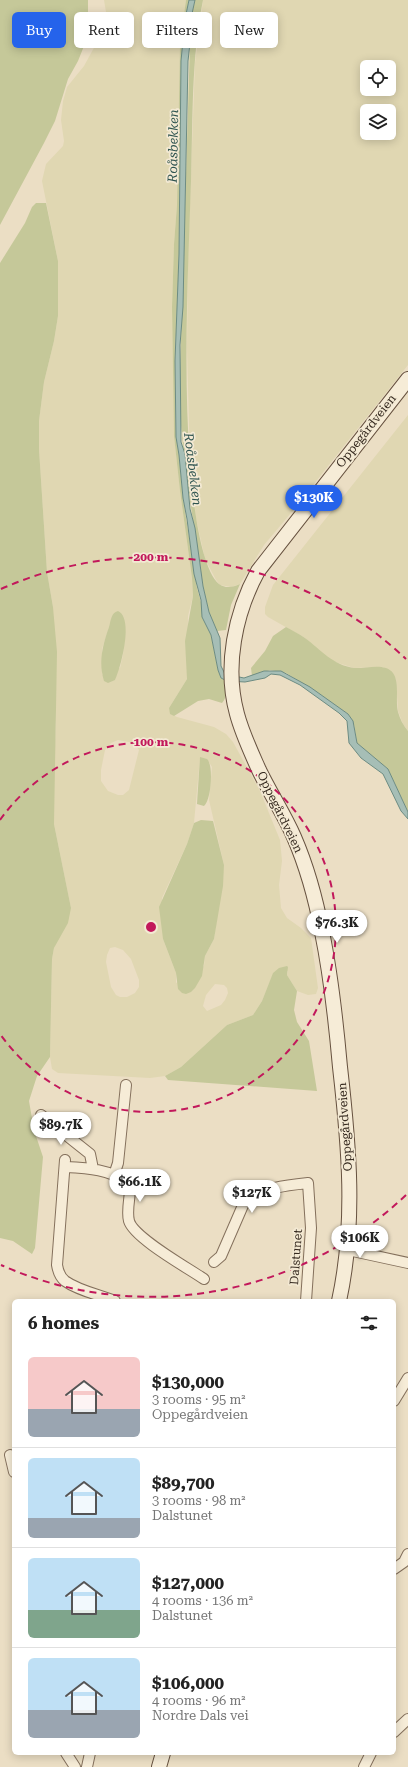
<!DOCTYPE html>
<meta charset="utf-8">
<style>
:root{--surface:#fff;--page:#f2f2f2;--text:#222;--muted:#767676;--line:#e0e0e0;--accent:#2563eb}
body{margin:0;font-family:"Roboto Serif",serif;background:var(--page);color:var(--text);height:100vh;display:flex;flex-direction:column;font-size:15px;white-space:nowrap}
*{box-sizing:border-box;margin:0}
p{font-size:13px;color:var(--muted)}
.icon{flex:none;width:22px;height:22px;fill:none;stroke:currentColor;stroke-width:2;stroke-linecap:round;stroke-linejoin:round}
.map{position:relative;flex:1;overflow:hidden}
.details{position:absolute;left:12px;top:1299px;width:384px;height:456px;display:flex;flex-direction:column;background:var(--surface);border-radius:6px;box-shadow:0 2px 10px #0003}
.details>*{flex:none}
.hud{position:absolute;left:12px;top:12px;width:384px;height:36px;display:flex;gap:8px}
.controls{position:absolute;left:360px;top:60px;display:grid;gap:8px}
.controls a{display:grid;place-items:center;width:36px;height:36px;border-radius:6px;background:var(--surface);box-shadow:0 2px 10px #0003;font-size:20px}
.price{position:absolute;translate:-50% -34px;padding:0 9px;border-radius:14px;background:#fff;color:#222;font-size:13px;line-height:26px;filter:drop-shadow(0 1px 2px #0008)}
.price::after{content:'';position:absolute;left:50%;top:24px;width:12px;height:9px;margin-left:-6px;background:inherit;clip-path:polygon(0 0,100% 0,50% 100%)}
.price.active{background:var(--accent);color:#fff}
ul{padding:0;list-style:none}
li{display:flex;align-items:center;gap:12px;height:100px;padding:0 16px}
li+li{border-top:1px solid var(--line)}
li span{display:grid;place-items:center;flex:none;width:112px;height:80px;border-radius:6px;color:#555}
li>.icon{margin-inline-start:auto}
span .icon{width:48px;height:48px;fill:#fffc;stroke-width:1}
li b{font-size:17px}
h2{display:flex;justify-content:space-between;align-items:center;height:48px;padding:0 16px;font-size:17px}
.pill{padding:0 14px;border-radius:6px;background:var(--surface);box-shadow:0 2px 10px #0003;font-size:14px;line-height:36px}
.pill.active{background:var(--accent);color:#fff}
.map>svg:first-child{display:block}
</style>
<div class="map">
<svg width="408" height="1767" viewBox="0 0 408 1767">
<rect width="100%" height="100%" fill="#ebdec4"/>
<path fill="#e0d7b2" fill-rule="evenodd" d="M 104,0 L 186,0 L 180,43 L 177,205 L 174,244 L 172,307 L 174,436 L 180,491 L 192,578 L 193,596 L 188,616 L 187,679 L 169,708 L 171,714 L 177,717 L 214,727 L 226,734 L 233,742 L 260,791 L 280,840 L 282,861 L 279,885 L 281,908 L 287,918 L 301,928 L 311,938 L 318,988 L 316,994 L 308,995 L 297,991 L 287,975 L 288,971 L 273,974 L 262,1001 L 253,1015 L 227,1025 L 181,1067 L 165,1076 L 150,1078 L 58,1073 L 52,1069 L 50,1057 L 52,959 L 54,948 L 71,908 L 54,824 L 53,780 L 56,725 L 53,607 L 47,572 L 39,449 L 39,421 L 44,382 L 54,341 L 58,316 L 58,261 L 42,181 L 46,164 L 63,146 L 64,141 L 61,120 L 63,101 L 67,87 L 84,66 L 96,44 L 106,12 ZM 110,624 L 125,635 L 123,655 L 120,668 L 102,675 L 102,649 ZM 118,740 L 134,743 L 139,750 L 129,790 L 123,795 L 118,795 L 108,791 L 101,781 L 101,770 L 105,750 L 111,743 ZM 200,758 L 207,759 L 212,767 L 209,800 L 224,865 L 214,939 L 205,956 L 204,966 L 176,983 L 176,973 L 163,939 L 162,898 L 187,844 L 194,823 ZM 115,947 L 123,950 L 131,959 L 139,980 L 139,987 L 135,993 L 127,997 L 120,997 L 116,995 L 111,987 L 106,962 L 107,955 L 110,948 ZM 215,984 L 224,985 L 227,988 L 228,993 L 225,1000 L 221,1005 L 207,1011 L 203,1006 L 206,995 Z
M 203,0 L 408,0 L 408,365 L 291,513 L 264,545 L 240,584 L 231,587 L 220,585 L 216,580 L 205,559 L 196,518 L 190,464 L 187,347 L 188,259 L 195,63 ZM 367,67 L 389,67 L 389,89 L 367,89 ZM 367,111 L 389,111 L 389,133 L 367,133 Z
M 408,415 L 408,731 L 403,724 L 398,711 L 396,679 L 383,667 L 354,668 L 335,662 L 325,656 L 305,638 L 268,617 L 265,614 L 265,607 L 273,585 Z"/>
<path fill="#c5c899" d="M 0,0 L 88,0 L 88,36 L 78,61 L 68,79 L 55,121 L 44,143 L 0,225 Z
M 186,0 L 189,0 L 185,19 L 181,61 L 179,253 L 175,361 L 176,437 L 179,455 L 183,498 L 197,588 L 202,606 L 202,617 L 211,635 L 218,670 L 221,678 L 225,680 C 226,688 228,697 222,703 L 209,699 L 198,701 L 174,716 L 170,714 L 169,708 L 187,679 L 185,641 L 193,596 L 192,578 L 180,491 L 174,436 L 172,307 L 174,244 L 177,205 L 180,43 Z
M 195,0 L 203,0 C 191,59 193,121 191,181 C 188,274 183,370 190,463 C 192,490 199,567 219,584 C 226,589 233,587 240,584 L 231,605 L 226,630 L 217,631 L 209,612 L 203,586 L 185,468 L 179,404 L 190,43 L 188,32 Z
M 36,203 L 46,203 L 58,261 L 58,316 L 54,341 L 44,382 L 39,421 L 39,449 L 47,572 L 53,607 L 57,652 L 54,824 L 71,908 L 68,923 L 54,948 L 52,959 L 50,1057 L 37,1076 L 29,1101 L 34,1130 L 43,1157 L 35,1248 L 32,1254 L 13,1241 L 0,1238 L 0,263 L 25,223 L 32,207 Z
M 118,611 C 134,618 121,667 115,680 L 108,683 L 104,681 C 98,662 103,644 109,627 C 111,620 111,613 118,611 Z
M 286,627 C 292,630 299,634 305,638 C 321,650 333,665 354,668 C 365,669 385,662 393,673 C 400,683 395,700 398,712 C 400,719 403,725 408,731 L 408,812 L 388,769 L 357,743 L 354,725 L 348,714 L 317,692 L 286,673 L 270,670 L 252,676 L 251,668 L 265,651 L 273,636 Z
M 200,757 L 207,759 C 214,765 211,801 204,806 L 197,804 Z
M 201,820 L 213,821 L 224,865 L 223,886 L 214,939 L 205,956 L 202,976 L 195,988 L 191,992 L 186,994 L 182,993 L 178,989 L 176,973 L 163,939 L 159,907 L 187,844 L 194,823 Z
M 287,966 L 288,967 L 287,975 L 297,991 L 294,1010 L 297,1022 L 309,1041 L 317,1091 L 168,1080 L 165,1076 L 181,1067 L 227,1025 L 253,1015 L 262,1001 L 273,973 L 279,968 Z"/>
<path fill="#a6beb6" stroke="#6d8c83" d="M 189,0 L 195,0 L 188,32 L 190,43 L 188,61 L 183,307 L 180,345 L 181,442 L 185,454 L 190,509 L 195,528 L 203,586 L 209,612 L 220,638 L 221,666 L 225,674 L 244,678 L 264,671 L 281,671 L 310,687 L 348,714 L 353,721 L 357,743 L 388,769 L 408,812 L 408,819 L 401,811 L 383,774 L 361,758 L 349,743 L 347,721 L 339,713 L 300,685 L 280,675 L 271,674 L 265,678 L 245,682 L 227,681 L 221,678 L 218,670 L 211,635 L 202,617 L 201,600 L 194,574 L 187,519 L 183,498 L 179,455 L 176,437 L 175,361 L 179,254 L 181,61 L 185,19 Z"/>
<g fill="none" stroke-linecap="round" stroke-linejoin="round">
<defs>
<path id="street" d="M 41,1115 L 90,1154 L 93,1169
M 65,1160 L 57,1265 C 58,1271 60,1277 65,1281 C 79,1291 100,1295 115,1301
M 65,1167 C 87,1168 111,1169 130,1184 C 131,1195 126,1210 129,1221 C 134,1238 188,1268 204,1279
M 114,1175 L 118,1163 L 126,1085
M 348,1250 L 408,1263
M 214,1262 L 221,1256 L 244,1203 C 259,1188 288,1185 308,1183 L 311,1228 L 306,1301
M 394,1401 L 408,1378
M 10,1455 L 14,1472
M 394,1569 L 404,1562 L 408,1554
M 394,1732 L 408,1719
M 66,1753 L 75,1767
M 87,1767 L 90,1753
M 364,1767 L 371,1753"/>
<path id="secondary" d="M 339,1301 C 356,1223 349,1146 340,1067 C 336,1022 331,976 322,932 C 316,900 307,867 294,837 C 284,814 270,793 259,770 C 251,752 242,733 237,714 C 224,667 235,613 258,571 L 408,379
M 159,1767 L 163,1753"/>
</defs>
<use href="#street" stroke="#84705c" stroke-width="12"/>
<use href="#secondary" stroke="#66513f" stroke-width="16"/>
<use href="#street" stroke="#f6ecd7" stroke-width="10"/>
<use href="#secondary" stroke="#f6ecd7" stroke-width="14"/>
</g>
<g fill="none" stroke="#c2185b" stroke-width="2" stroke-dasharray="7 5">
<path d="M0 820A185 185 0 1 1 0 1034"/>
<path d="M406 1195A370 370 0 0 1 1 1265M1 589A370 370 0 0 1 406 659"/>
</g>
<g text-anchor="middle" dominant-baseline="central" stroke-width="3.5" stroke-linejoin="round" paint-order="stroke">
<g font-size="12" fill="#35291f" stroke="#f3e9d3">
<text transform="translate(366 431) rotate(-52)">Oppegårdveien</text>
<text transform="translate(280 812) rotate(64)">Oppegårdveien</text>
<text transform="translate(345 1127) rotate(-94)">Oppegårdveien</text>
<text transform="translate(296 1257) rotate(-86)">Dalstunet</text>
</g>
<g font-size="13" font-style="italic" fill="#2f5450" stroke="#f3e9d3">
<text transform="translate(173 146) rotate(-89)">Roåsbekken</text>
<text transform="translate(193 469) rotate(83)">Roåsbekken</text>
</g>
</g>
<circle cx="151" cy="927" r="6" fill="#c2185b" stroke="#f3e9d3" stroke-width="2"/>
<g font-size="12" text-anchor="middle" font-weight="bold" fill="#c2185b" stroke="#f3e9d3" stroke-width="3.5" stroke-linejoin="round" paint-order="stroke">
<text x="151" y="561">200 m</text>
<text x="151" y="746">100 m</text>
</g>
</svg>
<div class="controls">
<a><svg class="icon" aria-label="locate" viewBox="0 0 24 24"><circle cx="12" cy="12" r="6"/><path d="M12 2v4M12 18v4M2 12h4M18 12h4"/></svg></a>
<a><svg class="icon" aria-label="layers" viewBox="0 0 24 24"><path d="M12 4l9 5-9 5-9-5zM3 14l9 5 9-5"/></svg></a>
</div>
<b class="price active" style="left:314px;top:519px">$130K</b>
<b class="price" style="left:337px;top:944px">$76.3K</b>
<b class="price" style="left:61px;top:1146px">$89.7K</b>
<b class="price" style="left:140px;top:1203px">$66.1K</b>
<b class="price" style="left:252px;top:1214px">$127K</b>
<b class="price" style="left:360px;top:1259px">$106K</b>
<div class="hud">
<a class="pill active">Buy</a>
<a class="pill">Rent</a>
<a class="pill">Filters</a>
<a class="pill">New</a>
</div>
<section class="details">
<h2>6 homes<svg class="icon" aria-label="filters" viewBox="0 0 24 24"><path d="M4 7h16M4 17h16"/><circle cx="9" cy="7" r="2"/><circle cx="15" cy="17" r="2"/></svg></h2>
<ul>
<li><span style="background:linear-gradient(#f6c9c9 65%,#9aa5b1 0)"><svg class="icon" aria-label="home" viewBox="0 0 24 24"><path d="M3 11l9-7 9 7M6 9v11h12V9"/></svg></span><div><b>$130,000</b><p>3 rooms · 95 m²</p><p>Oppegårdveien</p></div></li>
<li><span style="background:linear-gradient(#bfe0f5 75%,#9aa5b1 0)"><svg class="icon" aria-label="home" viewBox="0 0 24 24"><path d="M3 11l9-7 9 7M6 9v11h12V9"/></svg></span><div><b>$89,700</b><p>3 rooms · 98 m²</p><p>Dalstunet</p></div></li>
<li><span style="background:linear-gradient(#bfe0f5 65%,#7fa58c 0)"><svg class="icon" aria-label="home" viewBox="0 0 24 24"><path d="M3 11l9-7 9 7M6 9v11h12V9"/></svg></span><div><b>$127,000</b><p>4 rooms · 136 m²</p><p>Dalstunet</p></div></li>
<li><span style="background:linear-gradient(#bfe0f5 65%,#9aa5b1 0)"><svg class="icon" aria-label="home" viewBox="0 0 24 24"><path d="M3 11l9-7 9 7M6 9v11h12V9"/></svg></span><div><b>$106,000</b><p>4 rooms · 96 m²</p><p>Nordre Dals vei</p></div></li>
</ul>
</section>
</div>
